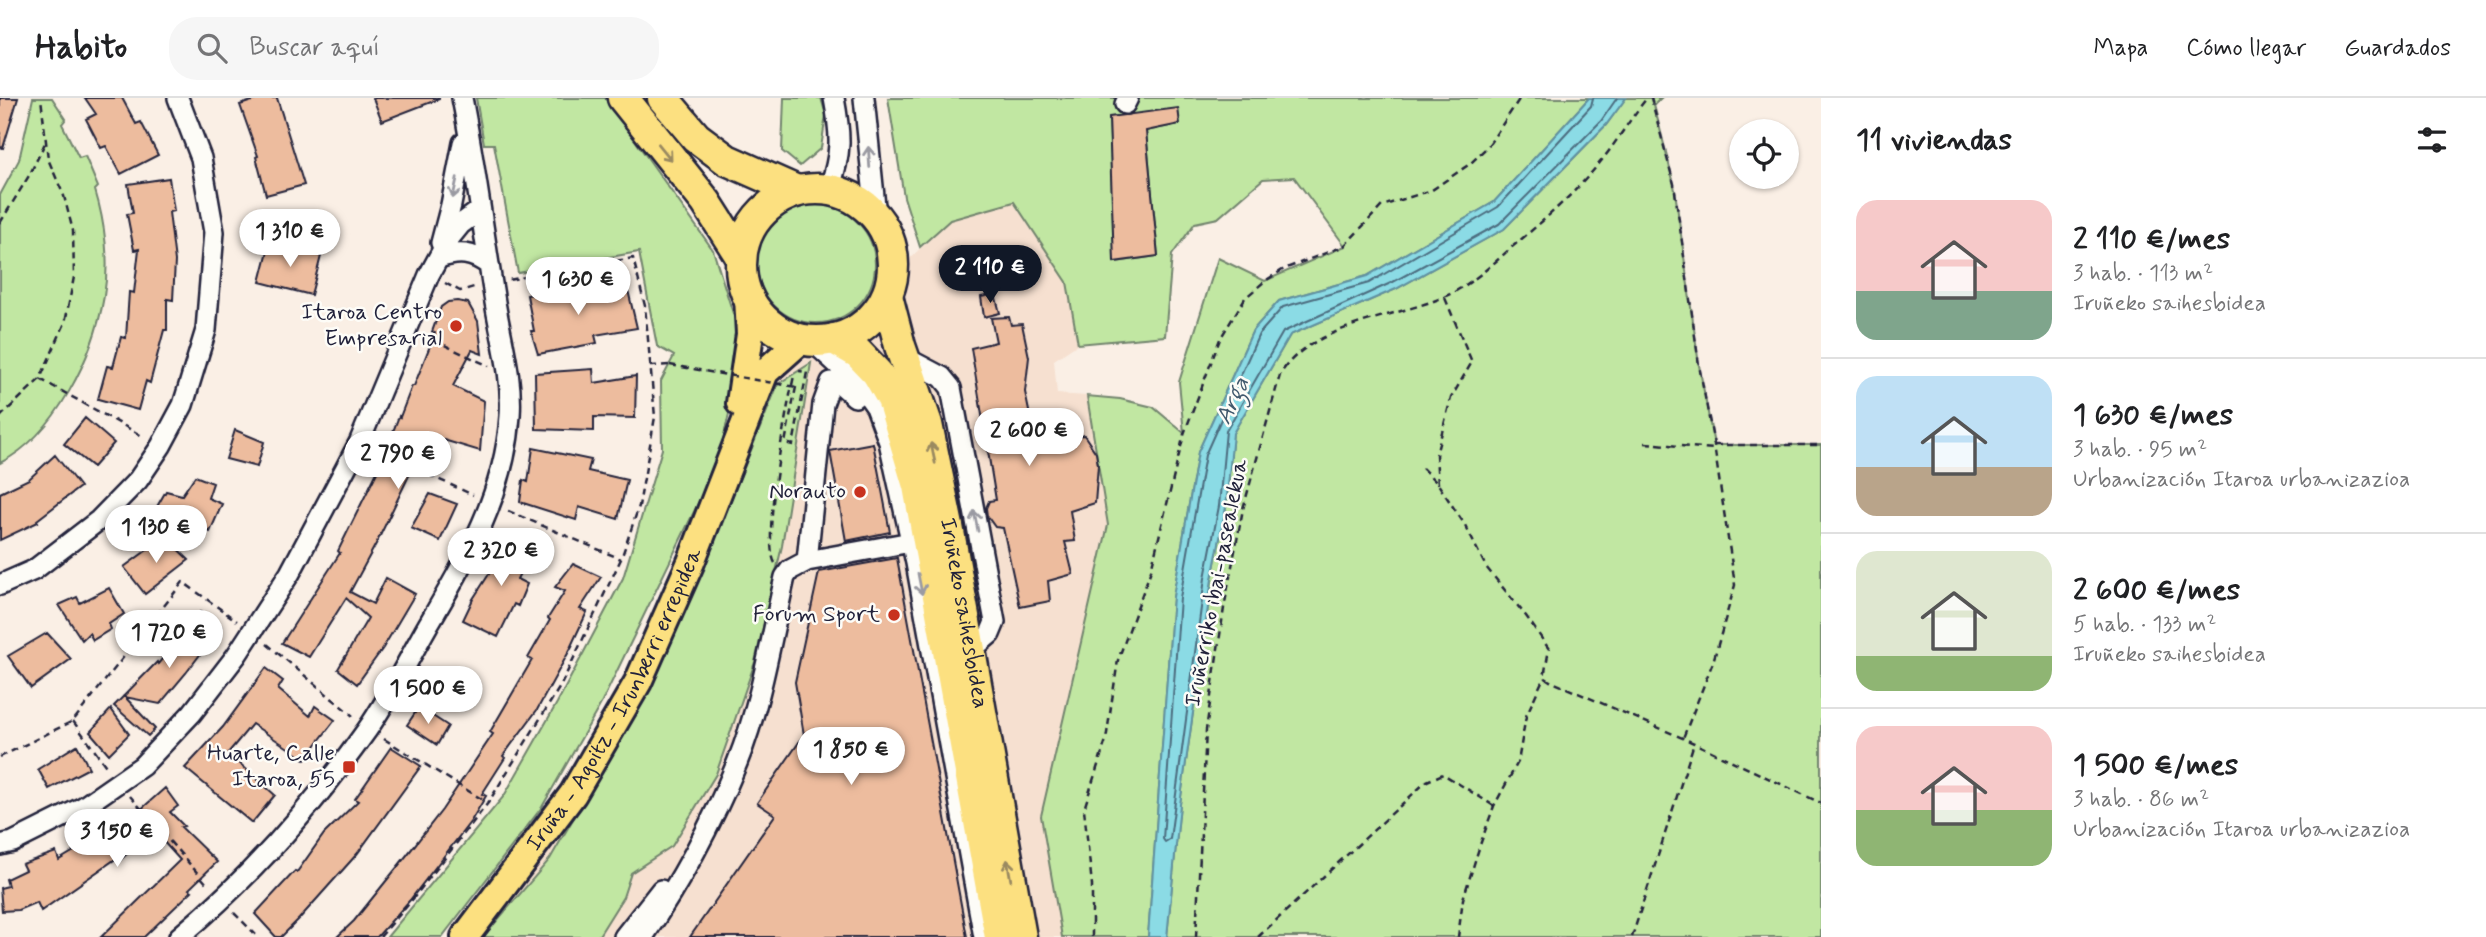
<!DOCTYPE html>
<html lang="es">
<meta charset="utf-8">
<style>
:root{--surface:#fff;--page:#f6f6f6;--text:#202124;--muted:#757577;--line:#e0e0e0;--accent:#111827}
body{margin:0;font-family:Mynerve,sans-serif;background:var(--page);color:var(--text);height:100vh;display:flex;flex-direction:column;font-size:26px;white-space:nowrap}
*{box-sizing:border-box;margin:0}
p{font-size:23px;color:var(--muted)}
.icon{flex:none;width:38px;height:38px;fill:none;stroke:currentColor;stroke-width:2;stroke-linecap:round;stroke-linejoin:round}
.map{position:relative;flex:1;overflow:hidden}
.panel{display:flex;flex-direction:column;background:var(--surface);width:665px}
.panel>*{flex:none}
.tools{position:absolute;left:1729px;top:21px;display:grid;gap:14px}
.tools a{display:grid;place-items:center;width:70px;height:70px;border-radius:50%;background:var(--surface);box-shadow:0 2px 5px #0004;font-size:35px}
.price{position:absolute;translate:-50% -60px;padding:0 16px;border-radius:24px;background:#fff;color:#222;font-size:23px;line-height:46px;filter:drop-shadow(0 2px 4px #0008)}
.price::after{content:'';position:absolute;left:50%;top:42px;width:21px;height:16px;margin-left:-10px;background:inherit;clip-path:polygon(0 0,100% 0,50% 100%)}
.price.selected{background:var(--accent);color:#fff}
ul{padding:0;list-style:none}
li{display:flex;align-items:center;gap:21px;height:175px;padding:0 35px}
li+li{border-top:2px solid var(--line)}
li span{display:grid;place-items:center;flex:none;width:196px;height:140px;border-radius:21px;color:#555}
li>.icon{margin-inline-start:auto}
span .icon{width:84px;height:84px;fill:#fffc;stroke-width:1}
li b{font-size:30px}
h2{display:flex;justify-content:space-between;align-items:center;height:84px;padding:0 35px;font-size:30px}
header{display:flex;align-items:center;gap:42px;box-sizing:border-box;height:98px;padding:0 35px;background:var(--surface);border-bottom:2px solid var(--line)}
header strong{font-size:33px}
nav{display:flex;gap:38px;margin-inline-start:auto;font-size:24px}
.search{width:490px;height:63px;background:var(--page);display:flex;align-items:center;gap:18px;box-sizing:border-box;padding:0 24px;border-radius:28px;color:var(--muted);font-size:26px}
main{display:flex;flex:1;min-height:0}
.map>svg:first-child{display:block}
</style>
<header>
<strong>Habito</strong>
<div class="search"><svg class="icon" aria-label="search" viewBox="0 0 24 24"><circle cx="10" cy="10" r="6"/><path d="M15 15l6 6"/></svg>Buscar aquí</div>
<nav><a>Mapa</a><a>Cómo llegar</a><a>Guardados</a></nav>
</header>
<main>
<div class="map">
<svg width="1821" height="839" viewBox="0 0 1821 839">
<rect width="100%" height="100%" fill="#faefe5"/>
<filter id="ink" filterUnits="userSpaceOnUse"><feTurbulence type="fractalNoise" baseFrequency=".0143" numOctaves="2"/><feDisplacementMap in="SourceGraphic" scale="14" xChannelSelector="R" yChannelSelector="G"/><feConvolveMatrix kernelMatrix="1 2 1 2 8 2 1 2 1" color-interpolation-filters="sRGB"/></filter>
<g filter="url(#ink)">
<path fill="#f6e0d0" d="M 1014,104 L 1067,184 L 1078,246 L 1054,262 L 1057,296 L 1087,298 L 1108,427 L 1041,718 L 1062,839 L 481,839 L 576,716 L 650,573 L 763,298 L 783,267 L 798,259 L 857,243 L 872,232 L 895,207 L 906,187 L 907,163 L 950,122 Z"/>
<path fill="#c1e7a2" stroke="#72846e" stroke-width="2" fill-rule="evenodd" d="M 33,0 L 52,0 L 66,21 L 62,26 L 79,60 L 85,58 L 98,89 L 95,92 C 105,125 110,164 104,198 C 94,257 56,337 0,365 L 0,97 L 19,62 Z
M 476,0 L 605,0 L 713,152 L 736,225 L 729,316 L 717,366 L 602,604 L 542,709 L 442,839 L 387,839 L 504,698 L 557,605 L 623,480 L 662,351 L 661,283 L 674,258 L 657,248 L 639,154 L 518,175 L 494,46 L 484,46 Z
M 784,0 L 821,0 L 826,17 L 821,50 L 800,68 L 782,53 Z
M 888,0 L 1589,0 L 1494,104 L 1367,178 L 1279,203 L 1253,232 L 1198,354 L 1173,499 L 1148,839 L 1062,839 L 1041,718 L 1108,427 L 1087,298 L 1120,301 L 1153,309 L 1184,335 L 1179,284 L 1218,160 L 1265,183 L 1345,148 L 1294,79 L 1263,81 L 1218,120 L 1195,125 L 1172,157 L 1165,238 L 1078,246 L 1067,184 L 1014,104 L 950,122 L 920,149 L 904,99 ZM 1178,11 L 1179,26 L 1146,33 L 1158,158 L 1115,164 L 1109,19 Z
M 1626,0 L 1661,0 L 1654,7 L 1674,86 L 1699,267 L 1714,347 L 1821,347 L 1821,839 L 1167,839 L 1180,706 L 1212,481 L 1226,409 L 1233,335 L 1290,237 L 1396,191 L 1504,131 L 1606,27 Z
M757 166a59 59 0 1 1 118 0a59 59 0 1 1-118 0Z
M 811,265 L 782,448 L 755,564 L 716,676 L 672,748 L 631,775 L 623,799 L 598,839 L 483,839 L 550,761 L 659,572 L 705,465 L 778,286 Z"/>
<path fill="#8bdbe5" stroke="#6191a1" stroke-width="2" d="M 1589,0 L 1626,0 L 1606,27 L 1504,131 L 1396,191 L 1290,237 L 1233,335 L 1226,409 L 1212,481 L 1180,706 L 1167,839 L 1148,839 L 1173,499 L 1198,354 L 1253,232 L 1279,203 L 1367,178 L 1494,104 Z"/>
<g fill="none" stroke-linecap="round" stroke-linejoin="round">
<path stroke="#4c6c7f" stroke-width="2" d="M 1593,0 L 1591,8 L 1498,109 L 1369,185 L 1283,209 L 1259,236 L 1205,357 L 1180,500 L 1163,741 L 1165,744 L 1170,741 L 1205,480 L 1219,408 L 1226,333 L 1283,234 L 1393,184 L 1499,126 L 1601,23 L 1617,0"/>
</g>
<path fill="#edbc9e" stroke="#22223b" stroke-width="2" d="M 0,0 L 18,0 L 3,50 L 0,49 Z
M 85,0 L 122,0 L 136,26 L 141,24 L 158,57 L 121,76 L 106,48 L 101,50 L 86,21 L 96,16 Z
M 261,0 L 277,0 L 304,87 L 266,97 L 256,59 L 258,58 L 240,7 Z
M 373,0 L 439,0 L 439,1 L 382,23 Z
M 1178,10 L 1180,26 L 1146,33 L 1158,158 L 1114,164 L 1109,19 Z
M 169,80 L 174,113 L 169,114 L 175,163 L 173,202 L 167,201 L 167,232 L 164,232 L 150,285 L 146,283 L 138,312 L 98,301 L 107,268 L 113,269 L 121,239 L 126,240 L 129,194 L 134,195 L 139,151 L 134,152 L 127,116 L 133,115 L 128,86 Z
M 270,145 L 321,158 L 311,197 L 260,184 Z
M 585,188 L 587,197 L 627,188 L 637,230 L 595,237 L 597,245 L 538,256 L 531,233 L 534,233 L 527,197 Z
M 995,196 L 1000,215 L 984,219 L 981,199 Z
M 457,203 L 468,205 L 478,223 L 482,256 L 472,252 L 453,288 L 484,303 L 480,353 L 430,338 L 419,364 L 416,363 L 377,444 L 350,494 L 373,506 L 386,480 L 415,496 L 383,550 L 357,586 L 338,571 L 368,520 L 346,500 L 309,559 L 282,545 L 340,455 L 338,453 L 379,370 L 399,318 L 400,319 L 412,288 L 414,288 L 435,235 L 432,234 L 441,209 L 448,204 Z
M 1009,219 L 1011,227 L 1022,226 L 1029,259 L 1025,294 L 1030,318 L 1054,326 L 1057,340 L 1084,337 L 1096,355 L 1098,367 L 1095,405 L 1070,413 L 1075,443 L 1065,444 L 1073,476 L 1048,483 L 1050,503 L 1020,509 L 1003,430 L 995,429 L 987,418 L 986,410 L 989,403 L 996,402 L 971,250 L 996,244 L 991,220 Z
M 593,271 L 594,285 L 636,278 L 635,320 L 594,319 L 594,333 L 536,331 L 535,275 Z
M 85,320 L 114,345 L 93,369 L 64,346 Z
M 235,332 L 264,344 L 257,369 L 226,361 Z
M 873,345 L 890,434 L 846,443 L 830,353 Z
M 533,350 L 591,362 L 588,373 L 627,382 L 618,421 L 579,409 L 576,422 L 520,404 L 523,382 L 528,384 Z
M 55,357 L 80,389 L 37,422 L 38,424 L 0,442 L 0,395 L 29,381 Z
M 195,378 L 213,385 L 208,400 L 222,406 L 210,434 L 155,412 L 166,393 L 182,397 Z
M 430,396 L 457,406 L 440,443 L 411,430 Z
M 510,435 L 534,447 L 517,481 L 527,486 L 518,508 L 514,506 L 498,539 L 463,522 L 473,501 L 502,456 L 500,455 Z
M 165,439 L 189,462 L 145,496 L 124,469 Z
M 897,460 L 967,839 L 690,839 L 775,717 L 757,705 L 804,637 L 795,584 L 819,474 Z
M 573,466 L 601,479 L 580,511 L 587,514 L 571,548 L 572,548 L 537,612 L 503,658 L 505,660 L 482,696 L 486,698 L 471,723 L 410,802 L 377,839 L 337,839 L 354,823 L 407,757 L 442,712 L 493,636 L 490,634 L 532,562 L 528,560 L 550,522 L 548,520 L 565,493 L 555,489 Z
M 109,490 L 124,516 L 109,526 L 111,531 L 93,542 L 89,535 L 82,542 L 59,507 L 77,499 L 80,505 Z
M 200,514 L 221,529 L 186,575 L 160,606 L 125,599 L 155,631 L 148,638 L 114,608 L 157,564 L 158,566 Z
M 47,535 L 71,561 L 31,590 L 8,558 Z
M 266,570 L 283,583 L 278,591 L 310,618 L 315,608 L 335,622 L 305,661 L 252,626 L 228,655 L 275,697 L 252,725 L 185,670 L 223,629 Z
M 419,609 L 448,628 L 437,647 L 407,627 Z
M 111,611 L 129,636 L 109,656 L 90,634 Z
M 77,647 L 89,670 L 49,691 L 38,671 Z
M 391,649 L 421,668 L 357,756 L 299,821 L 281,839 L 276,839 L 255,816 L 295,773 L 297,774 L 324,736 L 358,703 L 355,701 Z
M 165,690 L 178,708 L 170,714 L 184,728 L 181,729 L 217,764 L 189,791 L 192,793 L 144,839 L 101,839 L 180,762 L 153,732 L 119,763 L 117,760 L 41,813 L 37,804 L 18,812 L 2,813 L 0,790 L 8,788 L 6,781 L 25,772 L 22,766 L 56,754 L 59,762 L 94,741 L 98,746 L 126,719 L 129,722 Z"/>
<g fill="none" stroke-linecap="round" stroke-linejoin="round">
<defs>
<path id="minor" d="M 864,0 L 876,118
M 1125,6 L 1128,0
M 829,92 C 842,54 841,38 834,0
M 441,145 L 451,107 L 463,45
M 439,160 C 459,153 472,154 489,167
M 812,243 L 861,288 L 876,309 L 889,344 L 916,465 L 984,839
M 904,259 L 942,279 L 951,290 L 995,524 L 990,536 L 970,553
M 807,463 L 823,306 L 831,284 L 837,283 L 855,299
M 0,487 L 34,472 L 99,422 L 138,382 L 161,348 L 183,307 L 206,232 L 214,134 L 201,60 L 178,0
M 0,747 L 13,744 L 83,709 L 142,668 L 192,615 L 236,558 L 290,475 L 359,345 L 429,177 L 448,142 L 461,126 L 480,112
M 179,839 C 250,780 313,708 367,632 C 390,599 408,562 428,527 C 466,462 505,396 510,318 C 513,277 500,238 494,198 C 483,132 475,65 462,0
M 624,839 L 661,792
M 643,839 C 680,785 712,726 737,665 C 761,606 771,541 785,479 L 790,472 L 807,463 L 911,444"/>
<g id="major">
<path d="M 740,305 L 750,236 L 748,199"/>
<path id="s1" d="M 465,839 L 573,696 L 638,584 L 691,464 L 765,274 L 802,241"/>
</g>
<g id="highway">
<path d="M 623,0 L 706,104 L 741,159"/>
<path d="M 663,0 L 696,39 L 727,62 L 797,93"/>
<circle cx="817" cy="167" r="76"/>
<path id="s2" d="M 887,198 L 900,248 L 927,326 L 948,428 L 1021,839"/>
<path d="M 834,241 L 858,255 L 877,275 L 892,301 L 918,388 L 1000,839"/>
</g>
</defs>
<use href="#minor" stroke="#22223b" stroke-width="24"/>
<use href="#major" stroke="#22223b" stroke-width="32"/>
<use href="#highway" stroke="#22223b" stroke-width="35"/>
<path stroke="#22223b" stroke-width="2.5" stroke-dasharray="7 5" stroke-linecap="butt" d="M 1651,0 L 1674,86 L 1699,267 L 1714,347 L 1735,487 L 1713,564 L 1683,640
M 0,125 L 30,76 L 45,45
M 445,185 L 460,193 L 474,189
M 423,237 L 489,268
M 650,268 L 670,267
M 40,281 L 144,339
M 796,289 L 785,345 L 793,347 L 807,274 L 799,273
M 0,319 L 40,281 L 65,225 L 74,179 L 73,133 L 64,98 L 48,61 L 41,0
M 1645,345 L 1714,351
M 1714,347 L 1821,347
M 374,352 L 473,397
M 1422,370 L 1438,386 L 1465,427 L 1486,469 L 1526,518 L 1549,551 L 1544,579 L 1550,583 L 1694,645 L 1821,705
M 1438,386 L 1436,357 L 1451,300 L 1472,264 L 1445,200
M 508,413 L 621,461
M 775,465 C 761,442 787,309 794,278
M 267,546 L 353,618
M 73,623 L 108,671
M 384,641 L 488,705
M 0,659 L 73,623 L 183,484 L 237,523
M 130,698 L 208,787
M 234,815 L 258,839
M 380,839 L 408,807 L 488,705 L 561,587 L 621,461 L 639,408 L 655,319 L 645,208 L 633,160 L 508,182
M 1092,839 L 1092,787 L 1084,711 L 1106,642 L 1118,562 L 1151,472 L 1184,336 L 1220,241 L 1245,200 L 1265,183 L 1284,171 L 1344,148 L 1382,108 L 1432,92 L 1471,65 L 1488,48 L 1520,0
M 1196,839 L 1206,632 L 1224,510 L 1243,411 L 1280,277 C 1307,228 1396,219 1444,199 C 1469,188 1492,167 1512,149 C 1542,124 1572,98 1597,68 C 1615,47 1629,22 1647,0
M 1258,839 L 1427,683 L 1443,676 L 1494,708
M 1458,839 L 1463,801 L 1480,747 L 1494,708 L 1518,664 L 1526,618 L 1544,579
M 1632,839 L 1694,645"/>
<use href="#minor" stroke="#fdfcf7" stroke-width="19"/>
<use href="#major" stroke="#fce080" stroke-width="26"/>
<use href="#highway" stroke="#fce080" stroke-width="30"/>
<path stroke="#22223b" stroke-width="2.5" stroke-dasharray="7 5" stroke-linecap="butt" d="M 670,267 L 796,289"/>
</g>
<defs><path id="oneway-shaft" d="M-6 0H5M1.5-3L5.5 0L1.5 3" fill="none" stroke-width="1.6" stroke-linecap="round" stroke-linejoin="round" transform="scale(1.75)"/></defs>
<g stroke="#9a8a61">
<use href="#oneway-shaft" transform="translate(665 54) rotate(51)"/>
<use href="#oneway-shaft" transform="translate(933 355) rotate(-102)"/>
<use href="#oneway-shaft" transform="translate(1009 772) rotate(-100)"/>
</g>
<g stroke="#9a9aa2">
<use href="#oneway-shaft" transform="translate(869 59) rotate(-94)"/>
<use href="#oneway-shaft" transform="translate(455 90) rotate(102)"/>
<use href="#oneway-shaft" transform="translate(976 423) rotate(-101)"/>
<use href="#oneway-shaft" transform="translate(920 486) rotate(79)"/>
</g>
</g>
<g fill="#c8321e" stroke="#fdfcf7" stroke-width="2.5">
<circle cx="456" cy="228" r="7"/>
<circle cx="860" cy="394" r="7"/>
<circle cx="894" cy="517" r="7"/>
<rect x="342" y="662" width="14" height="14" rx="3.5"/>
</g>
<g text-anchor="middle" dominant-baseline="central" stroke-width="5" stroke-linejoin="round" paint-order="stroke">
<g font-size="23" fill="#22223b" stroke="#fdfcf7" text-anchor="end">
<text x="442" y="215">Itaroa Centro<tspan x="442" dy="26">Empresarial</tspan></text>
<text x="846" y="394">Norauto</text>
<text x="880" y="517">Forum Sport</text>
<text x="335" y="656">Huarte, Calle<tspan x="335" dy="26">Itaroa, 55</tspan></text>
</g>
<g font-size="23" fill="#22223b" stroke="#fdfcf7">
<text transform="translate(1217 485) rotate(-79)">Iruñerriko ibai-pasealekua</text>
<text stroke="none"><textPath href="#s2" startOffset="327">Iruñeko saihesbidea</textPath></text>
<text stroke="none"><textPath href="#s1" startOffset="282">Iruña - Agoitz - Irunberri errepidea</textPath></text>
</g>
<g font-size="24" font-style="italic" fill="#425a6e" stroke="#fdfcf7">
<text transform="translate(1233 303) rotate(-65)">Arga</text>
</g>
</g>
</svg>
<div class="tools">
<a><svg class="icon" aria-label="locate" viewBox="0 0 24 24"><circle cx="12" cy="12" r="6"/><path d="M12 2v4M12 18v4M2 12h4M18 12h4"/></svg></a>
</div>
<b class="price" style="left:290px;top:171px">1 310 €</b>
<b class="price selected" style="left:990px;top:207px">2 110 €</b>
<b class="price" style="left:578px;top:219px">1 630 €</b>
<b class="price" style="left:1029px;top:370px">2 600 €</b>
<b class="price" style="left:398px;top:393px">2 790 €</b>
<b class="price" style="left:156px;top:467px">1 130 €</b>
<b class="price" style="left:501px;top:490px">2 320 €</b>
<b class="price" style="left:169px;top:572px">1 720 €</b>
<b class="price" style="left:428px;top:628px">1 500 €</b>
<b class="price" style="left:851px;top:689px">1 850 €</b>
<b class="price" style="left:117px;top:771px">3 150 €</b>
</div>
<section class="panel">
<h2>11 viviendas<svg class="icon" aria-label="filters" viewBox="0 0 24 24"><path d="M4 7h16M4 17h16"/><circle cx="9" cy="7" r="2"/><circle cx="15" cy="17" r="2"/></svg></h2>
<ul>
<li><span style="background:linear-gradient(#f6c9c9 65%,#7fa58c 0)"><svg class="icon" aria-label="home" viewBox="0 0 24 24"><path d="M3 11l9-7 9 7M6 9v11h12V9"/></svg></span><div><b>2 110 €/mes</b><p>3 hab. · 113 m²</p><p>Iruñeko saihesbidea</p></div></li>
<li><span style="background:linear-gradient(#bfe0f5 65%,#b9a48a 0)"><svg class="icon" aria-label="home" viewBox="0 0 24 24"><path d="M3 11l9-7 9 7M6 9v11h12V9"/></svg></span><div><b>1 630 €/mes</b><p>3 hab. · 95 m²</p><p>Urbanización Itaroa urbanizazioa</p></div></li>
<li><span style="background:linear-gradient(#dfe7d0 75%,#8fb573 0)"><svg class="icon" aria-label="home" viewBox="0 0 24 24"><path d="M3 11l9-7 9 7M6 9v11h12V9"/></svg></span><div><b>2 600 €/mes</b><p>5 hab. · 133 m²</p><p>Iruñeko saihesbidea</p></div></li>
<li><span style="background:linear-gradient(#f6c9c9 60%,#8fb573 0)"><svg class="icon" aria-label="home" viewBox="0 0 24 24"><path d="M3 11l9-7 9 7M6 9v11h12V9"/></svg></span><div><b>1 500 €/mes</b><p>3 hab. · 86 m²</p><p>Urbanización Itaroa urbanizazioa</p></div></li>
</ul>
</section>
</main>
